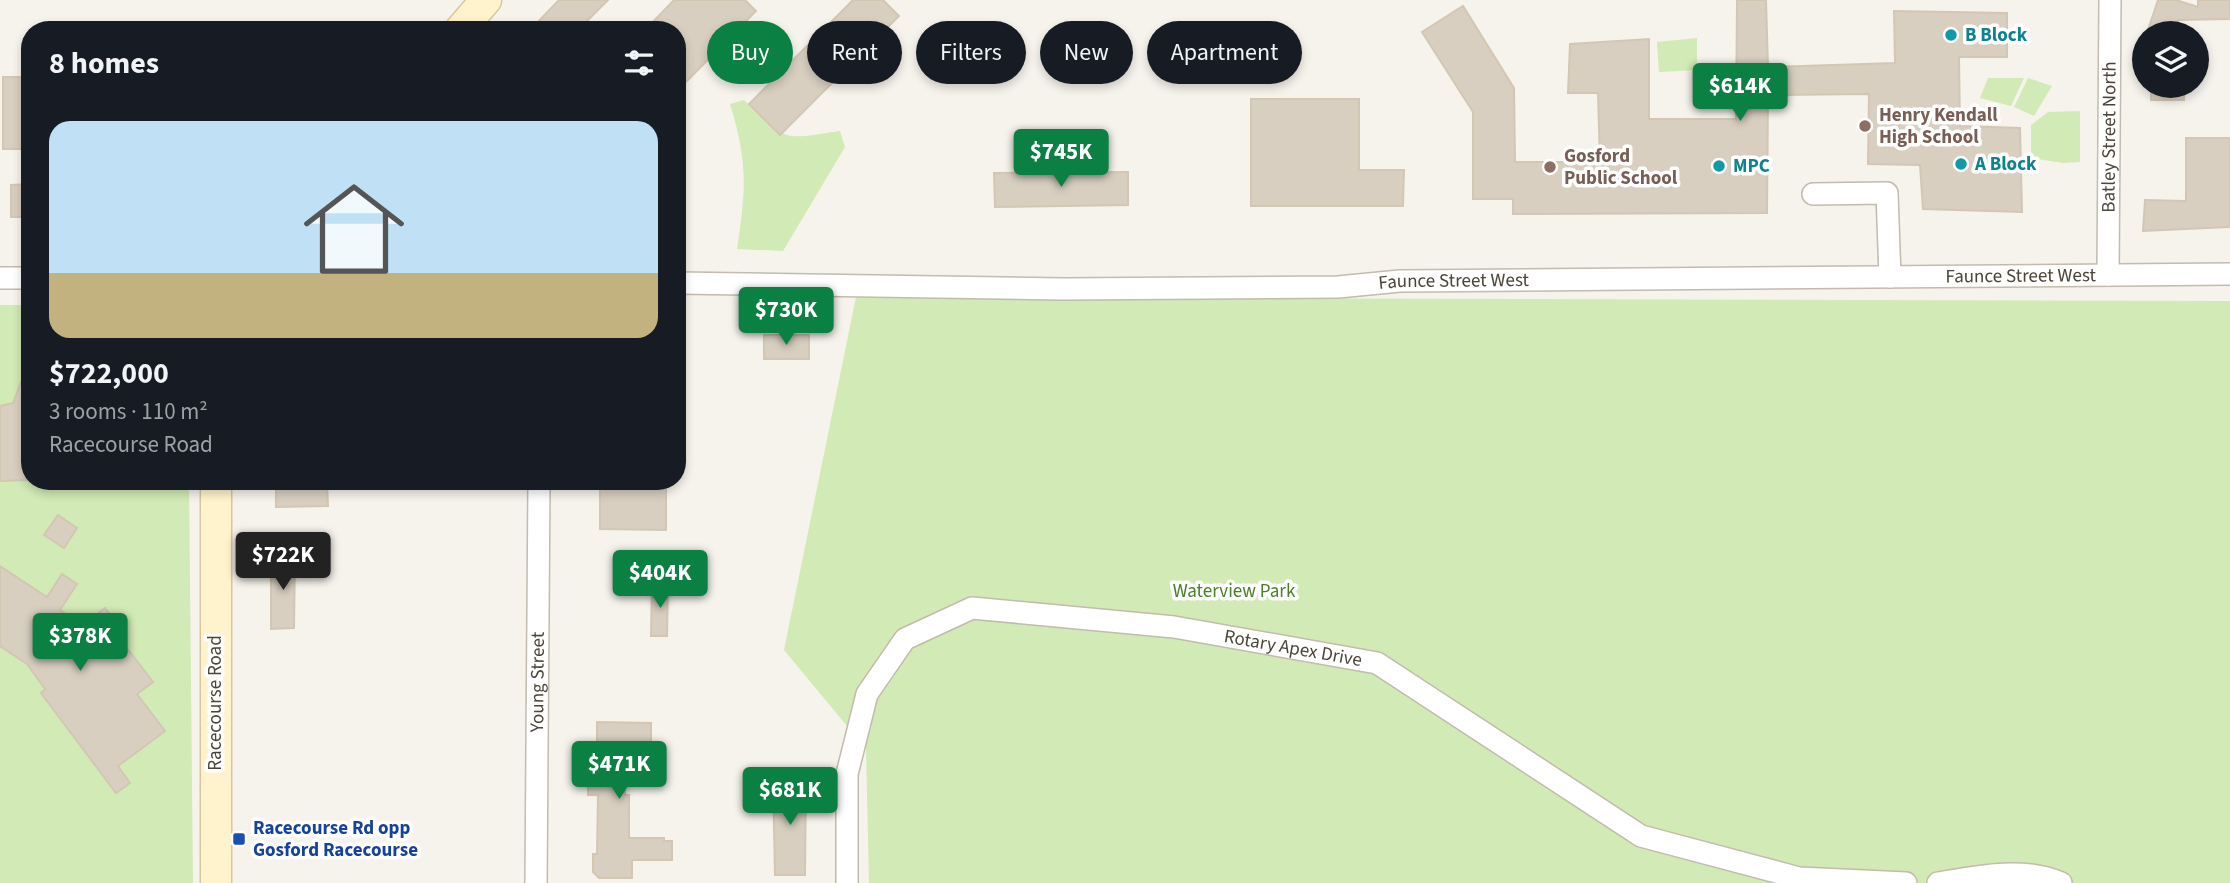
<!DOCTYPE html>
<meta charset="utf-8">
<style>
:root{--surface:#171b24;--page:#242831;--text:#f1f3f6;--muted:#9ea1a6;--accent:#0b8043}
body{margin:0;font-family:"Source Sans 3",sans-serif;background:var(--page);color:var(--text);height:100vh;display:flex;flex-direction:column;font-size:26px;white-space:nowrap}
*{box-sizing:border-box;margin:0}
p{font-size:23px;color:var(--muted)}
.icon{flex:none;width:38px;height:38px;fill:none;stroke:currentColor;stroke-width:2;stroke-linecap:round;stroke-linejoin:round}
.map{position:relative;flex:1;overflow:hidden}
.sheet{position:absolute;left:21px;top:21px;width:665px;height:469px;display:flex;flex-direction:column;background:var(--surface);border-radius:28px;box-shadow:0 4px 10px #0003}
.sheet>*{flex:none}
.hud{position:absolute;left:707px;top:21px;width:665px;height:63px;display:flex;gap:14px}
.buttons{position:absolute;left:2132px;top:21px;display:grid;gap:14px}
.buttons a{display:grid;place-items:center;width:77px;height:77px;border-radius:50%;background:var(--surface);box-shadow:0 4px 10px #0003;font-size:35px}
.price{position:absolute;translate:-50% -60px;padding:0 16px;border-radius:7px;background:var(--accent);color:#fff;font-size:23px;line-height:46px;filter:drop-shadow(0 2px 4px #0008)}
.price::after{content:'';position:absolute;left:50%;top:42px;width:21px;height:16px;margin-left:-10px;background:inherit;clip-path:polygon(0 0,100% 0,50% 100%)}
.price.selected{background:#222;color:#fff}
ul{padding:0;list-style:none}
li{display:grid;align-content:center;gap:14px;height:371px;padding:0 28px}
li span{display:grid;place-items:center;height:217px;border-radius:21px;color:#555}
li>.icon{margin-inline-start:auto}
span .icon{width:126px;height:126px;fill:#fffc;stroke-width:1}
li b{font-size:30px}
h2{display:flex;justify-content:space-between;align-items:center;height:84px;padding:0 28px;font-size:30px}
.pill{padding:0 24px;border-radius:32px;background:var(--surface);box-shadow:0 4px 10px #0003;font-size:24px;line-height:63px}
.pill.selected{background:var(--accent);color:#fff}
.map>svg:first-child{display:block}
</style>
<div class="map">
<svg width="2230" height="883" viewBox="0 0 2230 883">
<rect width="100%" height="100%" fill="#f6f3ec"/>
<path fill="#d2eab5" d="M 1697,38 L 1697,70 L 1659,72 L 1657,42 Z
M 1988,78 L 2024,78 L 2011,106 L 1980,98 Z
M 2028,78 L 2052,86 L 2034,116 L 2014,107 Z
M 744,100 C 788,142 780,140 840,131 L 845,147 L 783,251 L 737,249 C 746,190 748,162 730,104 Z
M 2080,111 L 2080,162 L 2063,163 L 2031,158 L 2031,125 L 2048,112 Z
M 856,297 L 2230,301 L 2230,883 L 869,883 L 866,749 L 784,650 Z
M 0,305 L 30,305 L 30,481 L 189,481 L 193,883 L 0,883 Z"/>
<path fill="#d8cfc1" stroke="#d3c7b4" stroke-width="2" d="M 559,0 L 608,0 L 578,30 L 530,30 Z
M 674,0 L 745,0 L 756,11 L 677,91 L 677,30 L 645,30 Z
M 853,0 L 883,0 L 899,16 L 780,135 L 749,104 Z
M 1737,0 L 1766,0 L 1768,67 L 1895,63 L 1894,11 L 2007,13 L 2007,57 L 1959,57 L 1960,126 L 2020,128 L 2022,212 L 1923,209 L 1920,165 L 1868,164 L 1869,94 L 1768,95 L 1767,213 L 1513,214 L 1513,199 L 1473,199 L 1473,112 L 1422,32 L 1463,6 L 1514,88 L 1515,162 L 1600,162 L 1598,93 L 1568,93 L 1570,44 L 1649,39 L 1649,119 L 1736,119 Z
M 2158,0 L 2176,0 L 2198,7 L 2198,0 L 2230,0 L 2230,19 L 2178,20 L 2174,33 L 2147,33 Z
M 3,77 L 30,77 L 30,123 L 24,124 L 23,149 L 3,149 Z
M 2151,86 L 2184,86 L 2184,100 L 2151,100 Z
M 1251,99 L 1359,99 L 1359,170 L 1404,170 L 1403,206 L 1251,206 Z
M 2186,138 L 2230,138 L 2230,227 L 2143,231 L 2145,200 L 2186,201 Z
M 1128,172 L 1128,205 L 995,207 L 994,173 Z
M 30,184 L 30,217 L 11,217 L 11,185 Z
M 764,335 L 809,335 L 809,359 L 764,359 Z
M 28,364 L 30,480 L 0,481 L 0,406 L 13,403 Z
M 276,481 L 327,481 L 328,506 L 276,507 Z
M 600,481 L 666,481 L 666,530 L 600,529 Z
M 58,515 L 77,528 L 64,548 L 44,535 Z
M 271,557 L 295,557 L 294,628 L 271,629 Z
M 0,566 L 47,597 L 62,574 L 77,584 L 60,610 L 83,625 L 105,608 L 120,627 L 114,631 L 153,682 L 137,694 L 165,731 L 118,766 L 130,783 L 116,793 L 41,693 L 45,689 L 27,664 L 0,646 Z
M 652,585 L 668,585 L 667,636 L 651,636 Z
M 597,722 L 651,723 L 651,752 L 625,751 L 625,795 L 629,795 L 629,838 L 664,838 L 664,841 L 672,841 L 672,860 L 632,860 L 632,878 L 599,878 L 593,872 L 593,854 L 597,854 L 598,795 L 588,795 L 588,752 L 597,752 Z
M 773,780 L 806,780 L 805,875 L 775,875 Z"/>
<g fill="none" stroke-linecap="round" stroke-linejoin="round">
<defs>
<g id="street">
<path d="M 1813,194 L 1887,193 L 1890,277"/>
<path id="s1" d="M 2108,275 L 2110,0"/>
<path d="M 0,278 L 30,278"/>
<path id="s2" d="M 677,283 L 1063,289 L 1338,287 L 1400,281 L 2230,274"/>
<path id="s3" d="M 536,883 L 539,481"/>
<path id="s4" d="M 847,883 L 847,774 L 867,694 L 905,639 L 972,608 L 1174,627 L 1377,663 L 1641,836 L 1799,878 L 1906,883"/>
<path d="M 1938,883 C 1978,877 2022,866 2061,883"/>
</g>
<path id="secondary" d="M 460,30 L 486,0
M 216,481 L 216,883"/>
</defs>
<use href="#street" stroke="#c2bbae" stroke-width="24"/>
<use href="#secondary" stroke="#d6c79b" stroke-width="33"/>
<use href="#street" stroke="#fff" stroke-width="21"/>
<use href="#secondary" stroke="#fff3cd" stroke-width="30"/>
</g>
<g fill="#0f9aa8" stroke="#fff" stroke-width="2.5">
<circle cx="1951" cy="35" r="7"/>
<circle cx="1961" cy="164" r="7"/>
<circle cx="1719" cy="166" r="7"/>
</g>
<g fill="#8d6e63" stroke="#fff" stroke-width="2.5">
<circle cx="1865" cy="126" r="7"/>
<circle cx="1550" cy="167" r="7"/>
</g>
<rect fill="#1a4fb4" stroke="#fff" stroke-width="2.5" x="232" y="832" width="14" height="14" rx="3.5"/>
<g text-anchor="middle" dominant-baseline="central" stroke-width="7" stroke-linejoin="round" paint-order="stroke">
<g font-size="19" font-weight="bold" fill="#0d838f" stroke="#fff" text-anchor="start">
<text x="1965" y="35">B Block</text>
<text x="1975" y="164">A Block</text>
<text x="1733" y="166">MPC</text>
</g>
<g font-size="19" font-weight="bold" fill="#785e54" stroke="#fff" text-anchor="start">
<text x="1879" y="115">Henry Kendall<tspan x="1879" dy="22">High School</tspan></text>
<text x="1564" y="156">Gosford<tspan x="1564" dy="22">Public School</tspan></text>
</g>
<g font-size="19" fill="#4b4439" stroke="#fff">
<text stroke="none"><textPath href="#s1" startOffset="138">Batley Street North</textPath></text>
<text stroke="none"><textPath href="#s2" startOffset="1344">Faunce Street West</textPath></text>
<text stroke="none"><textPath href="#s2" startOffset="777">Faunce Street West</textPath></text>
<text stroke="none"><textPath href="#s4" startOffset="656">Rotary Apex Drive</textPath></text>
<text stroke="none"><textPath href="#s3" startOffset="201">Young Street</textPath></text>
<text transform="translate(215 703) rotate(-90)">Racecourse Road</text>
</g>
<g font-size="19" fill="#4a7f2a" stroke="#fff">
<text x="1234" y="591">Waterview Park</text>
</g>
<g font-size="19" font-weight="bold" fill="#164399" stroke="#fff" text-anchor="start">
<text x="253" y="828">Racecourse Rd opp<tspan x="253" dy="22">Gosford Racecourse</tspan></text>
</g>
</g>
</svg>
<div class="buttons">
<a><svg class="icon" aria-label="layers" viewBox="0 0 24 24"><path d="M12 4l9 5-9 5-9-5zM3 14l9 5 9-5"/></svg></a>
</div>
<b class="price" style="left:1740px;top:123px">$614K</b>
<b class="price" style="left:1061px;top:189px">$745K</b>
<b class="price" style="left:786px;top:347px">$730K</b>
<b class="price selected" style="left:283px;top:592px">$722K</b>
<b class="price" style="left:660px;top:610px">$404K</b>
<b class="price" style="left:80px;top:673px">$378K</b>
<b class="price" style="left:619px;top:801px">$471K</b>
<b class="price" style="left:790px;top:827px">$681K</b>
<div class="hud">
<a class="pill selected">Buy</a>
<a class="pill">Rent</a>
<a class="pill">Filters</a>
<a class="pill">New</a>
<a class="pill">Apartment</a>
</div>
<section class="sheet">
<h2>8 homes<svg class="icon" aria-label="filters" viewBox="0 0 24 24"><path d="M4 7h16M4 17h16"/><circle cx="9" cy="7" r="2"/><circle cx="15" cy="17" r="2"/></svg></h2>
<ul>
<li><span style="background:linear-gradient(#bfe0f5 70%,#c2b280 0)"><svg class="icon" aria-label="home" viewBox="0 0 24 24"><path d="M3 11l9-7 9 7M6 9v11h12V9"/></svg></span><div><b>$722,000</b><p>3 rooms · 110 m²</p><p>Racecourse Road</p></div></li>
</ul>
</section>
</div>
